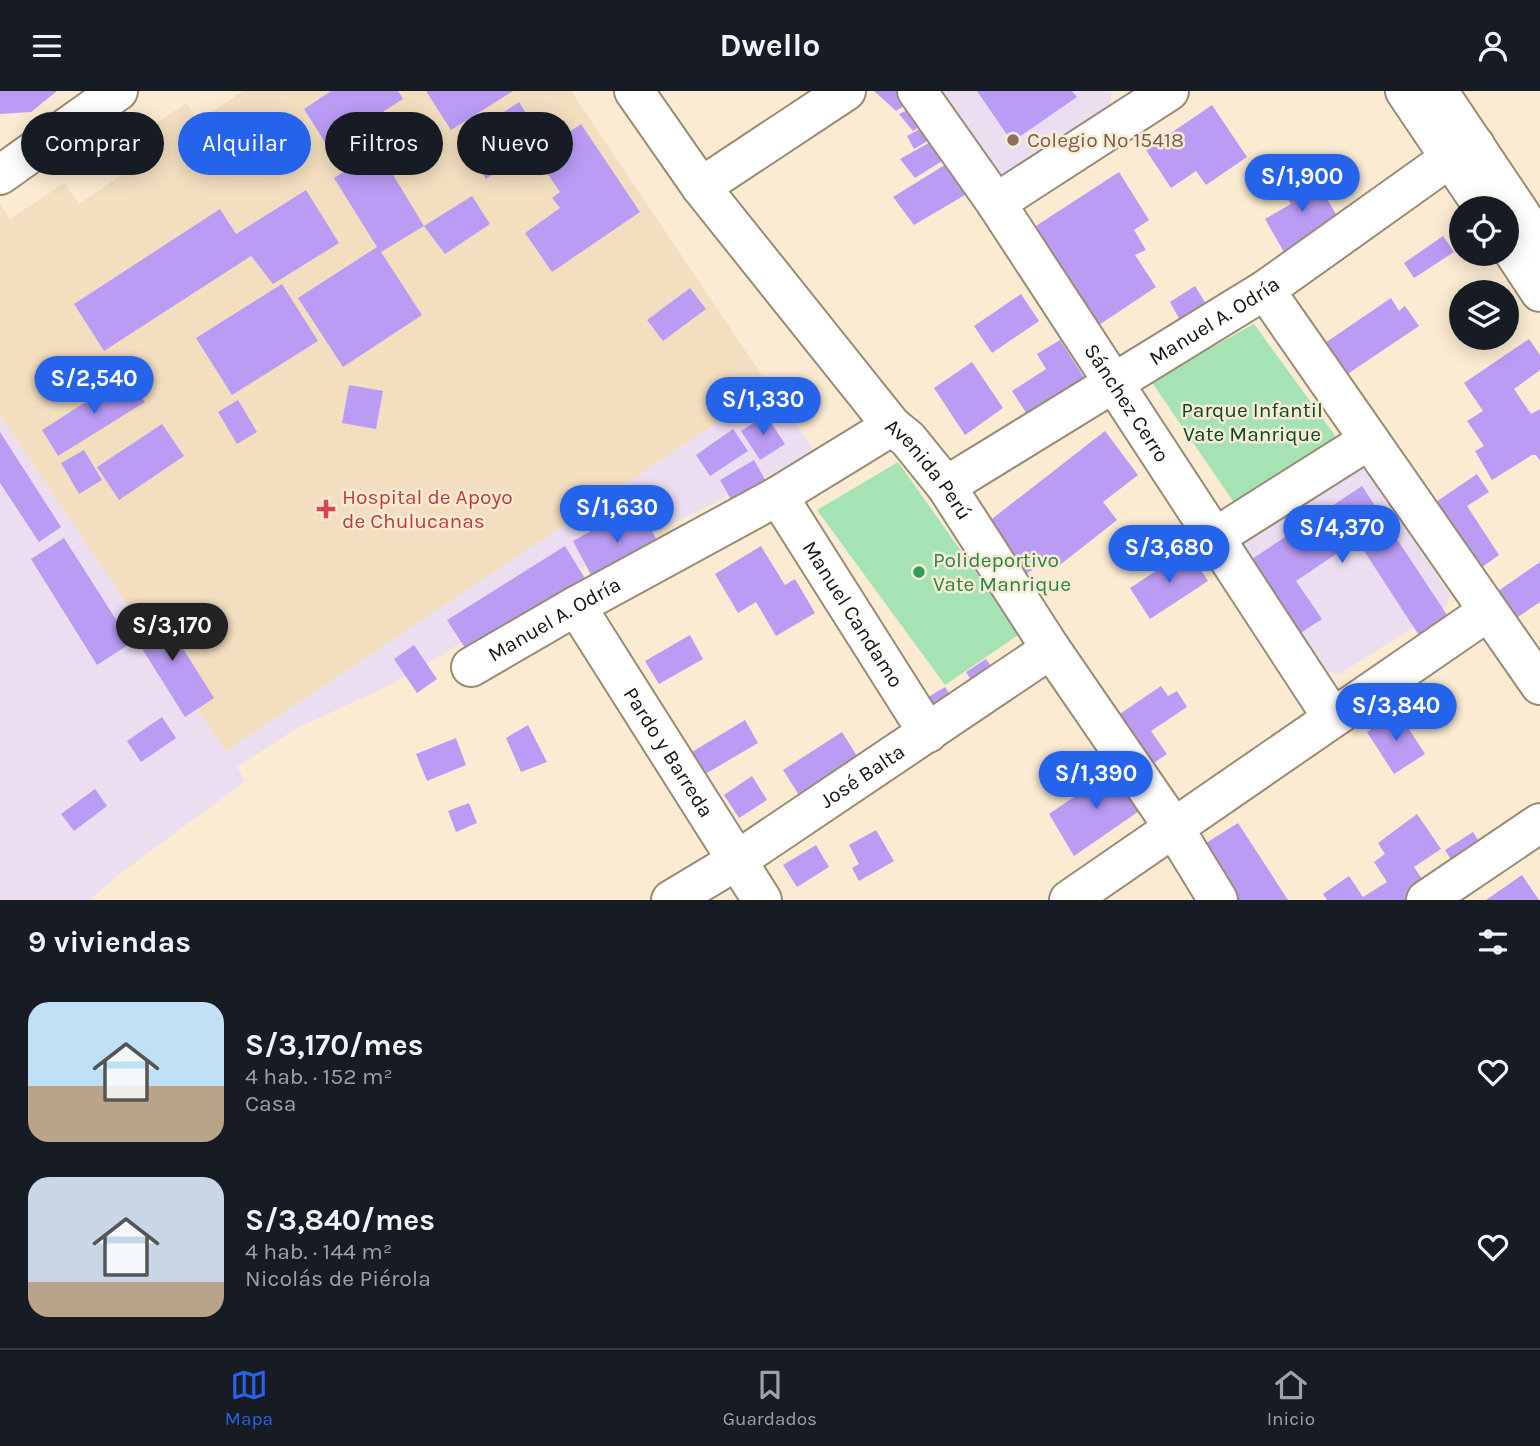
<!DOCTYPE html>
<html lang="es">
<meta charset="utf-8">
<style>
:root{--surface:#171b24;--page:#20242c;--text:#f1f3f6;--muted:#9ea1a6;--line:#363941;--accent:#2563eb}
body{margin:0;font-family:Karla,sans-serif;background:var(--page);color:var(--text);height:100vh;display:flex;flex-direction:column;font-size:26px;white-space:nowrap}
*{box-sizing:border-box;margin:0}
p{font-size:23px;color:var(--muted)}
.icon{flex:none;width:38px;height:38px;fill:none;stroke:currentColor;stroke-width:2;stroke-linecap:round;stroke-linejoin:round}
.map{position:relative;height:809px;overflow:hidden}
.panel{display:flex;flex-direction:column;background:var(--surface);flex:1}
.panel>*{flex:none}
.banner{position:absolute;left:21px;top:21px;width:700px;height:63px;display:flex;gap:14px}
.fabs{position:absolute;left:1449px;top:105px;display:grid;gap:14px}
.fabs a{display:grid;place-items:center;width:70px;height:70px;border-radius:50%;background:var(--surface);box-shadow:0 4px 18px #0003;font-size:35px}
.price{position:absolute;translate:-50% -60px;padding:0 16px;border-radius:24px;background:var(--accent);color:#fff;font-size:23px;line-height:46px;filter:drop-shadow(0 2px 4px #0008)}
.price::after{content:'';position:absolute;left:50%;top:42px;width:21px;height:16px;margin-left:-10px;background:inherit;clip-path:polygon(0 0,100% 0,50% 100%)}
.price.active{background:#222;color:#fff}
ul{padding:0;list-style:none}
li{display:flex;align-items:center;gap:21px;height:175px;padding:0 28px}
li span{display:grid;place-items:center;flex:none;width:196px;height:140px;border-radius:21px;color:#555}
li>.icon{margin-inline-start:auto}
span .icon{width:84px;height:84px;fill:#fffc;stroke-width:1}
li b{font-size:30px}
h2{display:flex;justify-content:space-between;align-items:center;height:84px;padding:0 28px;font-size:30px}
.chip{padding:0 24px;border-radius:32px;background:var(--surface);box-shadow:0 4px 18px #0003;font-size:24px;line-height:63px}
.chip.active{background:var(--accent);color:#fff}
header{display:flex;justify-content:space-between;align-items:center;height:91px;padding:0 28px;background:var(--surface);font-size:32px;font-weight:700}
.tabs{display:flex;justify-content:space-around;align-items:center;height:98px;border-top:2px solid var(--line);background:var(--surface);font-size:19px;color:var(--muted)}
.tabs a{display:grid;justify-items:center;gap:4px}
.tabs .active{color:var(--accent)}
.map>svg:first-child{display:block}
</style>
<header><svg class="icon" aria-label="menu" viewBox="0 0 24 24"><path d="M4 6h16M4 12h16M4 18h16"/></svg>Dwello<svg class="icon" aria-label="person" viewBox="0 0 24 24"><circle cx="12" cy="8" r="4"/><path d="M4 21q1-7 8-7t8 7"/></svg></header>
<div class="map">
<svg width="1540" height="809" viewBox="0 0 1540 809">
<rect width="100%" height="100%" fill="#fbebd2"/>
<path fill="#f3dfc0" d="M 243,0 L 571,0 L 770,296 L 226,661 L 0,324 L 0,113 L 10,128 L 64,92 L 79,113 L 130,78 L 118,59 L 186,12 L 199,30 Z"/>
<path fill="#ebdef1" d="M 933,0 L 1111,0 L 1113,3 L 1108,17 L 1005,85 L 988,80 Z
M 770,296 L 815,361 L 745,397 L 728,392 L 725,407 L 559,488 L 442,564 L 382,598 L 297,637 L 237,676 L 245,690 L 117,785 L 90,809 L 0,809 L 0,324 L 226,661 Z
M 1360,372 L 1450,503 L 1446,515 L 1340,583 L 1328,580 L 1239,450 Z"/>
<path fill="#a5e3b4" d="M 1254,233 L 1336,346 L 1239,419 L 1151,290 Z
M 898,371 L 1020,543 L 945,594 L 817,419 Z"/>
<path fill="#bb9cf5" d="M 0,0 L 57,0 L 31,21 L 0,23 Z
M 331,0 L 398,0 L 403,8 L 328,56 L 304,18 Z
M 426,0 L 513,0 L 451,39 Z
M 874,0 L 909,0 L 915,8 L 896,20 Z
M 977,0 L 1072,0 L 1077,6 L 1012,51 Z
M 519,11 L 544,50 L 486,88 L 461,49 Z
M 922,12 L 934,27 L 913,40 L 899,23 Z
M 1212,14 L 1247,66 L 1206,94 L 1196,80 L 1171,97 L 1146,59 Z
M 934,30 L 941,42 L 914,58 L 907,45 Z
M 581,33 L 640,121 L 552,181 L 525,142 L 560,117 L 552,107 L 560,101 L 535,64 Z
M 943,44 L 955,62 L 915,87 L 900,68 Z
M 378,59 L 424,135 L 381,161 L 422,224 L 343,276 L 298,207 L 377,156 L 334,87 Z
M 956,67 L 977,97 L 914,134 L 893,106 Z
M 1119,81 L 1149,129 L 1134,139 L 1146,159 L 1135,164 L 1156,196 L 1087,242 L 1022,144 Z
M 1312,83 L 1339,128 L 1284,161 L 1265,128 L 1291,113 L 1283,100 Z
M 306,99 L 339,152 L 273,193 L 251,165 L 104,260 L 74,213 L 220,118 L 236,143 Z
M 472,105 L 490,133 L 445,163 L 424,135 Z
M 1443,145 L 1454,161 L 1414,187 L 1404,172 Z
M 282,193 L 318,250 L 232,304 L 196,247 Z
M 1195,195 L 1209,218 L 1182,233 L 1170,211 Z
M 690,197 L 706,218 L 663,250 L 647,229 Z
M 1021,203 L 1039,230 L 992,262 L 974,235 Z
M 1391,207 L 1399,220 L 1405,215 L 1419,235 L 1343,286 L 1322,254 Z
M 1529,248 L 1540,264 L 1540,279 L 1514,298 L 1531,323 L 1540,318 L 1540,370 L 1536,364 L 1532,364 L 1492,389 L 1475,360 L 1484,355 L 1467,330 L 1483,320 L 1464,292 Z
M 1060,249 L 1089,294 L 1032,331 L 1012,300 L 1046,278 L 1037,263 Z
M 972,271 L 1003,317 L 965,344 L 934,297 Z
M 128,284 L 145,311 L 58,365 L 42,339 Z
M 349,294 L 383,300 L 376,338 L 342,332 Z
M 238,309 L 257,341 L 237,353 L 218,321 Z
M 766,324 L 785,353 L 760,369 L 741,340 Z
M 162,333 L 184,365 L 119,409 L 97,376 Z
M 733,338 L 748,360 L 710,385 L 696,364 Z
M 1105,340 L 1138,384 L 1103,411 L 1117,429 L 1056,477 L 1048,467 L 1013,493 L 975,441 Z
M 0,341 L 61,436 L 39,451 L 0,392 Z
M 84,359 L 102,389 L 79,403 L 61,372 Z
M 754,369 L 768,394 L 734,414 L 720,389 Z
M 1477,383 L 1489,401 L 1467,415 L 1499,464 L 1471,484 L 1427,417 Z
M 1362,395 L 1449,527 L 1420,546 L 1357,449 L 1296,490 L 1322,528 L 1293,547 L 1243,474 Z
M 638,414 L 661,457 L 596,493 L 573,450 Z
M 64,447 L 131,552 L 97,574 L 31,468 Z
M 565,455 L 589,494 L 472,568 L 447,529 Z
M 761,455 L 785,494 L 795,488 L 815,522 L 776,545 L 756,511 L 738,522 L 715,483 Z
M 1188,459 L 1208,490 L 1150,528 L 1130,497 Z
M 1540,471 L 1540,511 L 1506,534 L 1488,507 Z
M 158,518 L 214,607 L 185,626 L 129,537 Z
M 690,544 L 703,568 L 659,593 L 645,570 Z
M 414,554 L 437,588 L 417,602 L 394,568 Z
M 986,568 L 997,584 L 977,598 L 966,581 Z
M 1161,595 L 1168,605 L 1177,600 L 1187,616 L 1151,640 L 1167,663 L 1139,682 L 1105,633 Z
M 945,596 L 956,613 L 936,625 L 925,608 Z
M 1398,621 L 1425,663 L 1394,683 L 1367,641 Z
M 162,626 L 176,647 L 141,671 L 127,650 Z
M 745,629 L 758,652 L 695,689 L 682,667 Z
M 528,634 L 547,671 L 521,681 L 506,647 Z
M 842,641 L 868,683 L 809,720 L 783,679 Z
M 456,647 L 466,674 L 427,690 L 416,663 Z
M 1117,677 L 1145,716 L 1074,765 L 1049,723 Z
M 752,685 L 767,709 L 739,727 L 724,704 Z
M 95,698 L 107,715 L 74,740 L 61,723 Z
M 469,712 L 477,732 L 456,741 L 448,720 Z
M 1417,723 L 1441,758 L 1414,776 L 1428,797 L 1409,809 L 1327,809 L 1323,803 L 1349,785 L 1363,806 L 1387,791 L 1374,771 L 1385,763 L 1378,752 Z
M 1238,732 L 1288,809 L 1226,809 L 1205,776 L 1216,768 L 1206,752 Z
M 876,739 L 894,770 L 859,790 L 852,777 L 859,773 L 849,754 Z
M 1473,741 L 1485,760 L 1457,778 L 1445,759 Z
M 816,754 L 829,776 L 797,796 L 783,774 Z
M 1522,784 L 1539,809 L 1486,809 Z"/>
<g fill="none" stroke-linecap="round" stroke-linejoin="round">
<defs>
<g id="minor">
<path id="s1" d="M 634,0 L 701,96 L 892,335 L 908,348 L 946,395 L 1051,558 L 1174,737 L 1218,809"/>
<path id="s2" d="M 917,0 L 996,112 L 1332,626"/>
<path d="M 0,84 L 118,0"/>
<path d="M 701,96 L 846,0"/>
<path d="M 996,112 L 1169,0"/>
<path d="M 1265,199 L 1540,594"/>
<path id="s3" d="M 946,395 L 1265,199 L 1450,67 L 1475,54"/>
<path id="s4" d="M 778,405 L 928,642"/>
<path d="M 1214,447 L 1369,349"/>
<path id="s5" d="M 576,515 L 762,809"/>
<path id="s6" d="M 471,576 L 576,515 L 778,405 L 892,335"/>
<path id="s7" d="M 671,809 L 736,770 L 1051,558"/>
<path d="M 1069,809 L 1487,521"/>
<path d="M 1426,809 L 1540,732"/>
</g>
<path id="major" d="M 1405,0 L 1484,117
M 1438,0 L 1540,152
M 1507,151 L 1540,201"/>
</defs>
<use href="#minor" stroke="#9a8b75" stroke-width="42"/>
<use href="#major" stroke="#9a8b75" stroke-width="42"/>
<use href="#minor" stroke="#fff" stroke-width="38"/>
<use href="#major" stroke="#fff" stroke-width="38"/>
</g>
<circle fill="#8d6e63" stroke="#fbebd2" stroke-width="2.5" cx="1013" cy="49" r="7"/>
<path fill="#e0444e" stroke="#fbebd2" stroke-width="2.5" d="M322.5 407.5h7v7h7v7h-7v7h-7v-7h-7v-7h7z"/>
<circle fill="#2e9e5b" stroke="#fbebd2" stroke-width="2.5" cx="919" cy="481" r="7"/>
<g text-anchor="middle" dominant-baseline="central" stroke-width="5" stroke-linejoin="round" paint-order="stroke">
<g font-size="21" fill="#785e54" stroke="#fbebd2" text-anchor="start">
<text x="1027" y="49">Colegio Nº 15418</text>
</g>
<g font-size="21" fill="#19140b" stroke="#fbebd2">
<text stroke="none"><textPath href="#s3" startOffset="315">Manuel A. Odría</textPath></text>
<text stroke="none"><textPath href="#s2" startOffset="376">Sánchez Cerro</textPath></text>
<text stroke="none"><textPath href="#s1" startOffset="480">Avenida Perú</textPath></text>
<text stroke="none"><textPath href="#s4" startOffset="140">Manuel Candamo</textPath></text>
<text stroke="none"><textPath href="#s6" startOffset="96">Manuel A. Odría</textPath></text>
<text stroke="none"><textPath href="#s5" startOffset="173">Pardo y Barreda</textPath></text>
<text stroke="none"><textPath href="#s7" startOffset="228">José Balta</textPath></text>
</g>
<g font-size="21" fill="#014a22" stroke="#fbebd2">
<text x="1252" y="319">Parque Infantil<tspan x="1252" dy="24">Vate Manrique</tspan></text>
</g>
<g font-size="21" fill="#be3a42" stroke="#fbebd2" text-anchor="start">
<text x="342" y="406">Hospital de Apoyo<tspan x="342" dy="24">de Chulucanas</tspan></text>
</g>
<g font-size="21" fill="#27864d" stroke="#fbebd2" text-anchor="start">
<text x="933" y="469">Polideportivo<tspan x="933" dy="24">Vate Manrique</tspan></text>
</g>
</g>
</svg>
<div class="fabs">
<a><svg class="icon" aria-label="locate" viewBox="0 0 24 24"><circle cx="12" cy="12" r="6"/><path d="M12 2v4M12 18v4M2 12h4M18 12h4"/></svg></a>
<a><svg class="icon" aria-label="layers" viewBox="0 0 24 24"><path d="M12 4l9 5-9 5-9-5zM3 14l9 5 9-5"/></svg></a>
</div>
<b class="price" style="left:1302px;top:123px">S/1,900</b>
<b class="price" style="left:94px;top:325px">S/2,540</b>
<b class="price" style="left:763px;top:346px">S/1,330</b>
<b class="price" style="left:617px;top:454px">S/1,630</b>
<b class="price" style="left:1342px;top:474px">S/4,370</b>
<b class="price" style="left:1169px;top:494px">S/3,680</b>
<b class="price active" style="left:172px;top:572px">S/3,170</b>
<b class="price" style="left:1396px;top:652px">S/3,840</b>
<b class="price" style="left:1096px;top:720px">S/1,390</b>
<div class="banner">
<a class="chip">Comprar</a>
<a class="chip active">Alquilar</a>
<a class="chip">Filtros</a>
<a class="chip">Nuevo</a>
</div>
</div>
<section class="panel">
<h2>9 viviendas<svg class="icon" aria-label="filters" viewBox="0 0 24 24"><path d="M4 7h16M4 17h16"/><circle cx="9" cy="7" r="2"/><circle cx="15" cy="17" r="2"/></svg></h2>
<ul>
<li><span style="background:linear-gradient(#bfe0f5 60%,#b9a48a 0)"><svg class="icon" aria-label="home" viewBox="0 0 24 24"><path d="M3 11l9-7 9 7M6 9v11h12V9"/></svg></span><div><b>S/3,170/mes</b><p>4 hab. · 152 m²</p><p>Casa</p></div><svg class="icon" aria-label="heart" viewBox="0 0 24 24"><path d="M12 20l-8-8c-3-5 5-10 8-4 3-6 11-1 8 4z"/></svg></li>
<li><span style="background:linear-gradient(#c9d6e8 75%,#b9a48a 0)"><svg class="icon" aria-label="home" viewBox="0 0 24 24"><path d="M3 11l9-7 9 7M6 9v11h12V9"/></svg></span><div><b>S/3,840/mes</b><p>4 hab. · 144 m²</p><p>Nicolás de Piérola</p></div><svg class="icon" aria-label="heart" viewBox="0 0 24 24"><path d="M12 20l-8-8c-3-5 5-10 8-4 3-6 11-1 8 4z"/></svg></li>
</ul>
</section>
<nav class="tabs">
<a class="active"><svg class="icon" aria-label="map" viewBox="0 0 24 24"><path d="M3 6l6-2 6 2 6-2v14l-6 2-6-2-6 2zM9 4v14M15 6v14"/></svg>Mapa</a>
<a><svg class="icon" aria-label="saved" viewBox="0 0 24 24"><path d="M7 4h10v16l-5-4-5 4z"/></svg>Guardados</a>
<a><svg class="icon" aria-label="home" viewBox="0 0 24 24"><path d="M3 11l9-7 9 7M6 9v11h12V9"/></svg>Inicio</a>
</nav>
